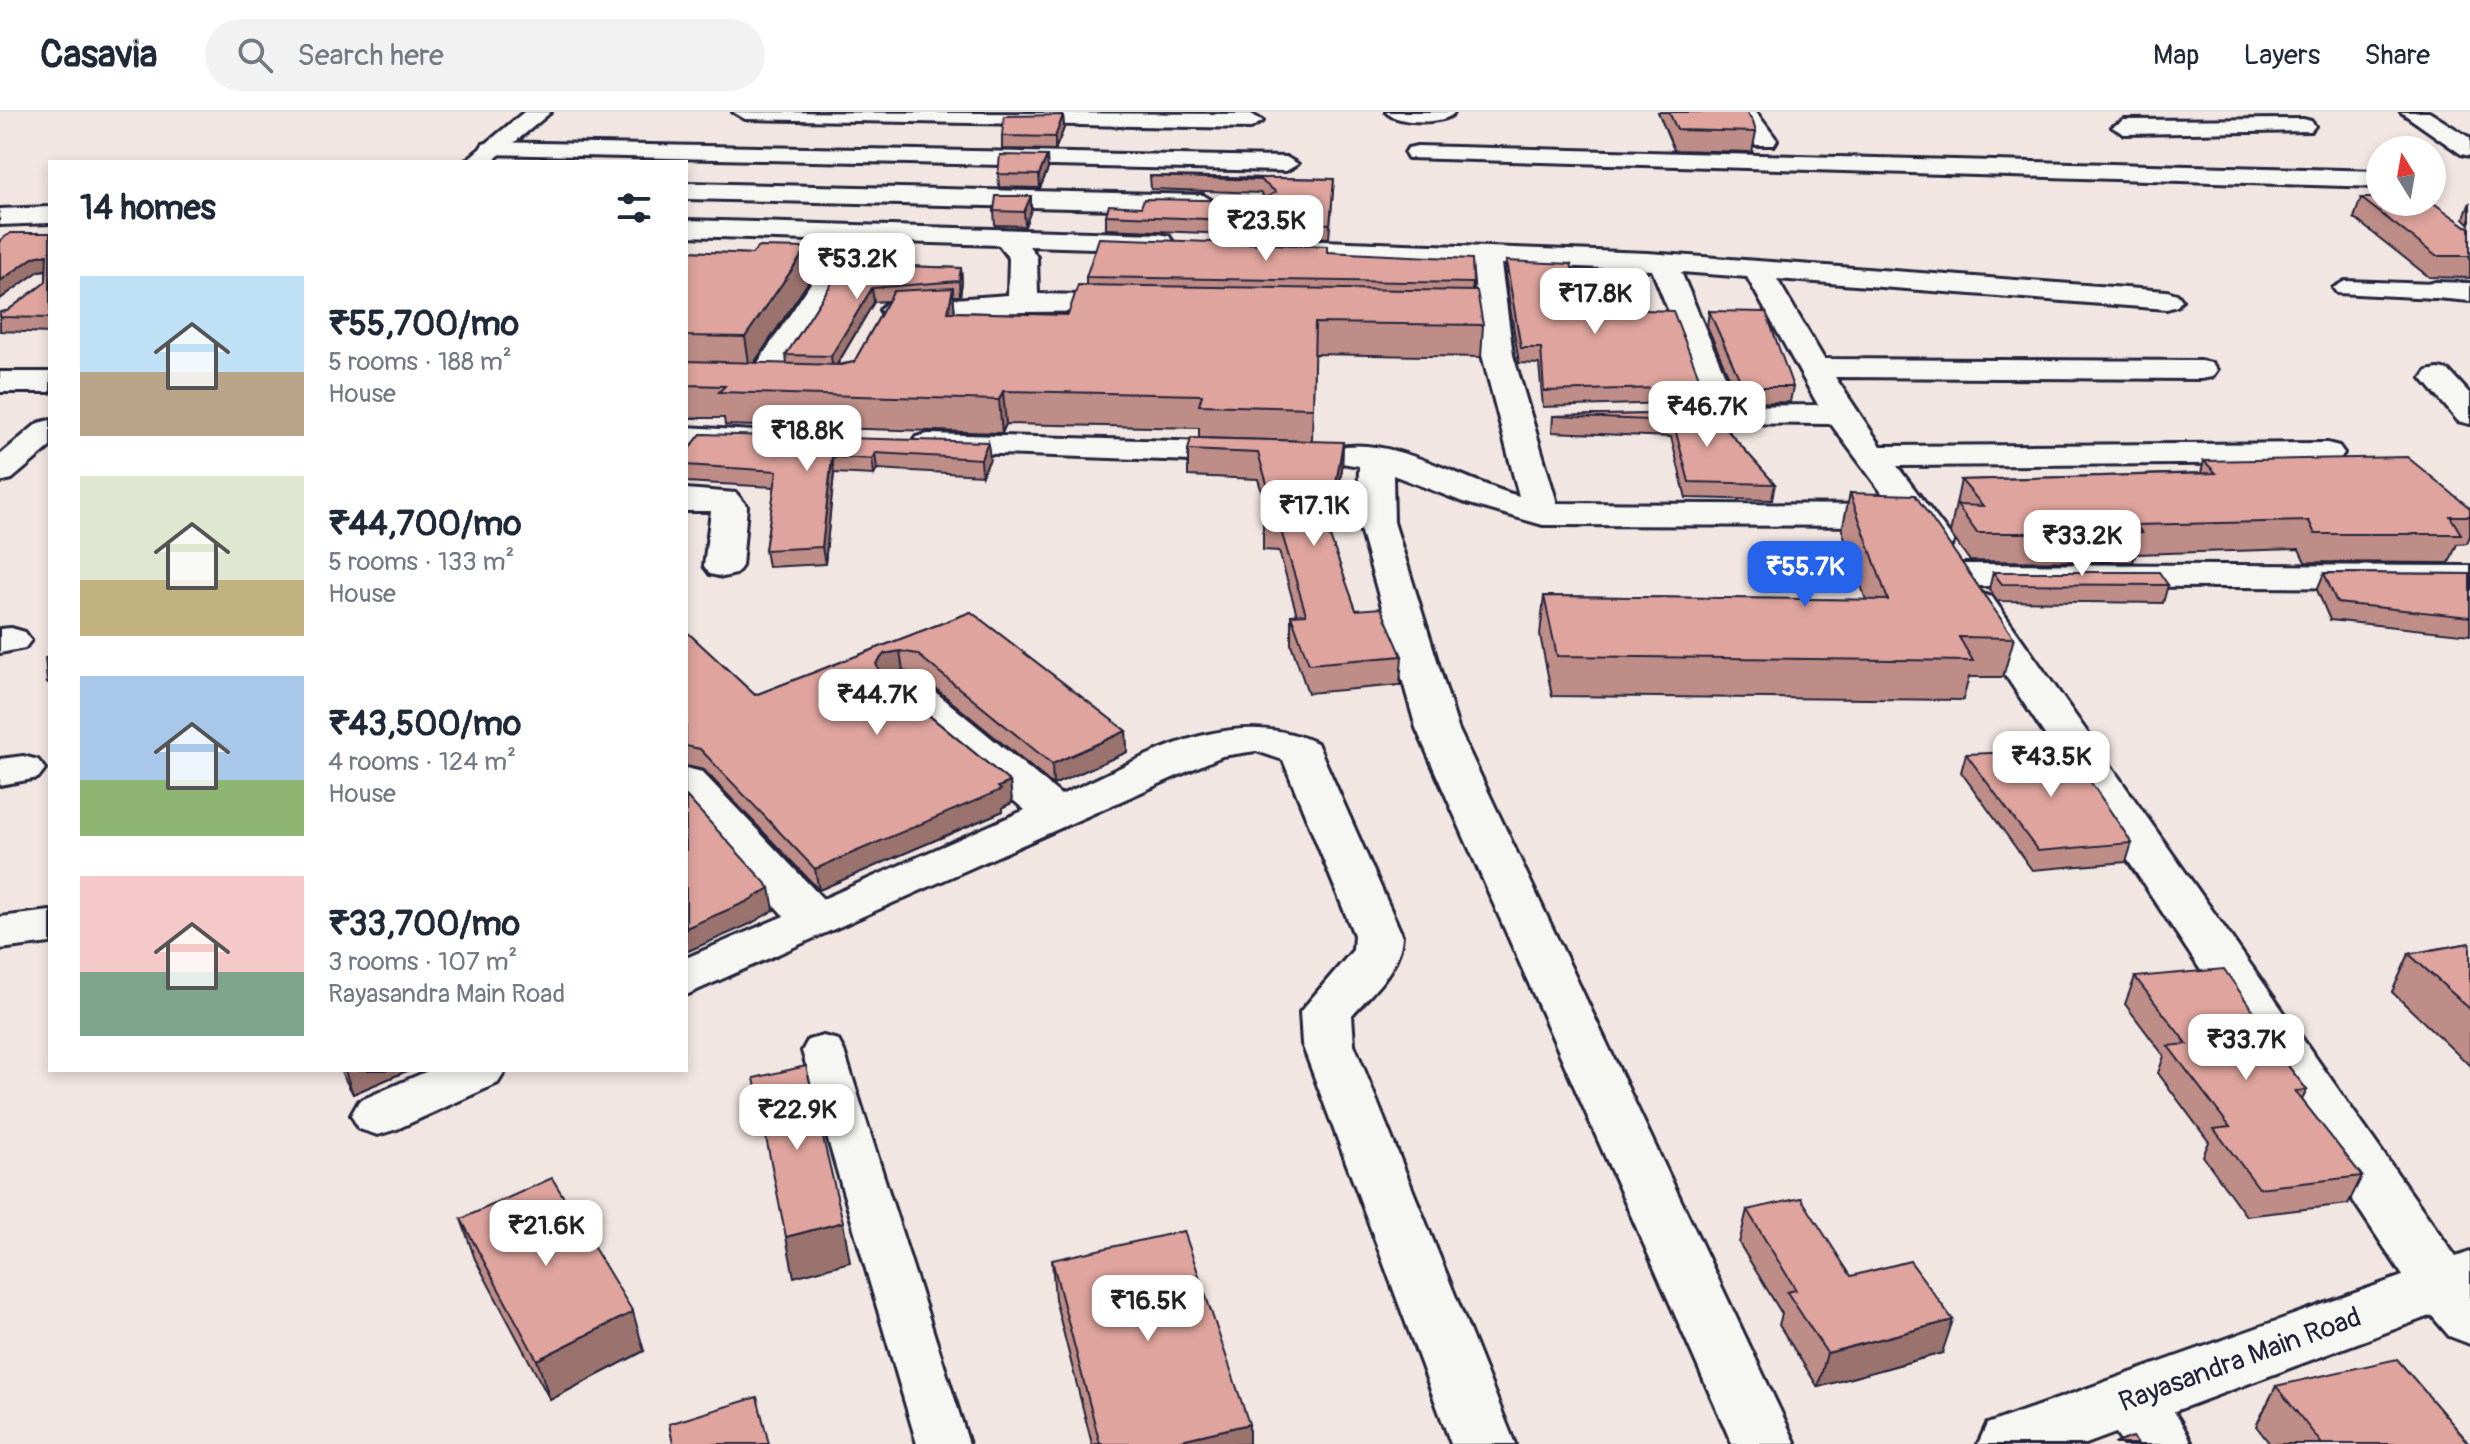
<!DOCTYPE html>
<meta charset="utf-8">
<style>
:root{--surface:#fff;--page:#f2f2f3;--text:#1f2937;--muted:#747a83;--line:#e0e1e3;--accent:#2563eb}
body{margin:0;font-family:Pangolin,sans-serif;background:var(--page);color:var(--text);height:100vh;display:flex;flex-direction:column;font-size:30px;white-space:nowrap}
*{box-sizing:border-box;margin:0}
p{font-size:26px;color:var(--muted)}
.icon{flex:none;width:44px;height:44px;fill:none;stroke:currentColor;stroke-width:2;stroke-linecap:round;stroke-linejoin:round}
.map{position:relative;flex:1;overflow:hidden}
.side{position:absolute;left:48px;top:48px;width:640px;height:912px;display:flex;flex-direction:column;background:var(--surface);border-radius:0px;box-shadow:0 4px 12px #0003}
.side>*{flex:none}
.needle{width:52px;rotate:349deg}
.controls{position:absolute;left:2366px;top:24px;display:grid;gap:16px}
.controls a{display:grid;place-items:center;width:80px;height:80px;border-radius:50%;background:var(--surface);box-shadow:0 4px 12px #0003;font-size:40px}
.price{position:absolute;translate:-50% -68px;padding:0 18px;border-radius:16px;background:#fff;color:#222;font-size:26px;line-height:52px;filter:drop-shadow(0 2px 4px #0008)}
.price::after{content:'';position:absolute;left:50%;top:48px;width:24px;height:18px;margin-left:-12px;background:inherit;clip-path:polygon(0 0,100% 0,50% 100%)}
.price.on{background:var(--accent);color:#fff}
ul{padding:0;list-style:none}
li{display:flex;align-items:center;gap:24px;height:200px;padding:0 32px}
li span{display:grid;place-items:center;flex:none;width:224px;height:160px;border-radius:0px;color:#555}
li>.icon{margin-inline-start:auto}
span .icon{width:96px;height:96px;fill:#fffc;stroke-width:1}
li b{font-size:34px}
h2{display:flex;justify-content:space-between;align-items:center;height:96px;padding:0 32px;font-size:34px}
header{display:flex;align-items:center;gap:48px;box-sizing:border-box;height:112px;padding:0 40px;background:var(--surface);border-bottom:2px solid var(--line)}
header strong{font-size:38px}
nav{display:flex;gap:44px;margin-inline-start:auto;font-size:28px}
.search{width:560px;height:72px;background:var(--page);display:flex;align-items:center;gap:20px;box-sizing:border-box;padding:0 28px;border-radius:44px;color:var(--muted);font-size:30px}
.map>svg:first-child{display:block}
</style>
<header>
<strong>Casavia</strong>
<div class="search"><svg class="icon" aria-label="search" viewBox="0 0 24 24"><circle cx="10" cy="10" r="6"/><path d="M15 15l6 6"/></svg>Search here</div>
<nav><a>Map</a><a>Layers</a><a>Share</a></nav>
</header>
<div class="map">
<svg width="2470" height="1332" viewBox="0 0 2470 1332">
<rect width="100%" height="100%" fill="#f1e6e1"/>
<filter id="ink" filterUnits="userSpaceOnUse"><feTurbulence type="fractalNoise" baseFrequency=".0125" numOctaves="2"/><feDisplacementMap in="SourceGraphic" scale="16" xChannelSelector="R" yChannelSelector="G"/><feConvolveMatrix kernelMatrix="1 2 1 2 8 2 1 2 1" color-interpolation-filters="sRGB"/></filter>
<g filter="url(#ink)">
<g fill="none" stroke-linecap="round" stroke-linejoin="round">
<defs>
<path id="lane" d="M 2345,169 L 2435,172 L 2447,179 L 2435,186 L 2337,181 L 2333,176 Z
M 823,924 L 838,928 L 844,939 L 969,1332 L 917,1332 L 802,939 L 808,928 Z"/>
<path id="street" d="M 733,0 L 1251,2 L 1263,9 L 1251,16 L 745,7 Z
M 1386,0 L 1453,0 L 1454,1 C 1444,13 1396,12 1386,0 Z
M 1732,0 L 1756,0 L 1777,28 L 1774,33 L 1756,33 Z
M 2401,0 L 2429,0 L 2470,26 L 2470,44 L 2461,42 Z
M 2303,7 L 2311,9 L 2315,14 L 2311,19 L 2124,22 L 2112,15 L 2124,8 Z
M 492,30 L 1286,45 L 1298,52 L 1286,59 L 483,42 L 480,37 L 483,32 Z
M 1417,34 L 2380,59 L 2380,75 L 1408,46 L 1405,41 L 1408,36 Z
M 686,71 L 1203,83 L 1216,91 L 1203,99 L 686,87 Z
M 686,108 L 1159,122 L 1169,124 L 1173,130 L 1169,136 L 1159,138 L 1029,134 L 1037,145 L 1038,182 L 1132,184 L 1142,187 L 1147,193 L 1142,199 L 1023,200 L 895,207 L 885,204 L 880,198 L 885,192 L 1008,183 L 1009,146 L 999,133 L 866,129 L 772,277 L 750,277 L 745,270 L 839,129 L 686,124 Z
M 1268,127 L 1648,141 L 2167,179 L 2177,182 L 2182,188 L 2177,194 L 2167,197 L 1777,167 L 1824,247 L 2201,249 L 2212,251 L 2217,258 L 2212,265 L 2201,267 L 1835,265 L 1881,334 L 2327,331 L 2339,334 L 2344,341 L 2339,348 L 2327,351 L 1897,354 L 1954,429 L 1949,437 C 1925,443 1919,432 1906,414 L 1543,413 L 1463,390 L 1393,363 L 1394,410 L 1458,616 L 1796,1332 L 1732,1332 L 1416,616 L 1358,410 L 1359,354 L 1336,350 L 1331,343 L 1336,336 C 1390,322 1466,370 1519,384 L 1482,243 L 1473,151 L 1258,141 L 1254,135 L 1258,129 ZM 1501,152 L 1652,158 L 1714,311 L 1831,312 L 1891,393 L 1557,391 L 1513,243 ZM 1681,160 L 1747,165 L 1818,293 L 1738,294 Z
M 2435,170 L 2470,171 L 2470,189 L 2425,185 L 2421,179 L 2425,173 Z
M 2438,257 L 2449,259 L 2470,282 L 2470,312 L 2458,309 L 2422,266 L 2427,259 Z
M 0,260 L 50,260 L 50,280 L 0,280 Z
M 50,308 L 50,335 L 12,367 L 0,370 L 0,343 L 38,311 Z
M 686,315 L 771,320 L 776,327 L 771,334 L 759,337 L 686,335 Z
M 928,322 L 1247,331 L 1259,334 L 1264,341 L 1259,348 L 1247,351 L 916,339 L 911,332 L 916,325 Z
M 686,377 L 736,381 L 747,394 L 742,454 L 736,462 L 723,465 L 710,462 L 704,454 L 711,399 L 686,399 Z
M 1959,452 L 2470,454 L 2470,476 L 1959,474 L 1946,471 L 1940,463 L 1946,455 Z
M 1978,481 L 1992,485 L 2470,1165 L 2470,1232 L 2449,1224 L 2421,1191 L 1959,493 L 1964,485 Z
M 11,516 L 25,520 L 31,528 L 25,536 L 0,541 L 0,517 Z
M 902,562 L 917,565 L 1061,683 C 1144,647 1227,590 1317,631 L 1402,823 C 1401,856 1373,879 1352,903 L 1354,932 L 1515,1332 L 1451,1332 L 1302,932 L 1300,900 L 1353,838 L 1354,823 L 1283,648 L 1256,639 L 1222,644 L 686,883 L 686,846 L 784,804 L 686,696 L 686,656 L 702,660 L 823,787 L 1025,698 L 887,583 L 881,574 L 887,565 Z
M 23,644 L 38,648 L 45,657 L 38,666 L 0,673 L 0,647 Z
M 50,799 L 50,831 L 0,837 L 0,805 Z
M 430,958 L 506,958 L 498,971 L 397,1017 L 378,1023 L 359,1017 L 351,1003 L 359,989 Z
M 2128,1262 C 2160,1273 2178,1302 2192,1332 L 2123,1332 L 2096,1289 L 2106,1270 Z"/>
<path id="secondary" d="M 524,0 L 551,0 L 491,50 L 464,50 Z
M 50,95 L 50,111 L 0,113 L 0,97 Z
M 2470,1140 L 2470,1189 L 2086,1332 L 1978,1332 L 1987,1312 Z"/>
</defs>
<use href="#lane" stroke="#22223b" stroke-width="6"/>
<use href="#street" stroke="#22223b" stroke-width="6"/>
<use href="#secondary" stroke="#22223b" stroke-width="6"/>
<use href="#lane" fill="#f6f6f2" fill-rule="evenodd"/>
<use href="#street" fill="#f6f6f2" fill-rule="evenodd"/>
<use href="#secondary" fill="#f6f6f2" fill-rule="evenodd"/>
</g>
<path fill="#bf8d87" stroke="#22223b" stroke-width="2" fill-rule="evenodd" d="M 1658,0 L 1746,0 L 1756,20 L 1752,40 L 1674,38 Z
M 1063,3 L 1064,16 L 1055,38 L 1002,37 L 1002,24 Z
M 1048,57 L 1040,76 L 999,75 L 998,62 Z
M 1150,64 L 1334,67 L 1329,126 L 1106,117 L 1106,103 L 1141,95 L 1260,89 L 1266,86 L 1260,81 L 1151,77 Z
M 2361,86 L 2470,115 L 2470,166 L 2429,165 L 2354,106 Z
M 2470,90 L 2470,112 L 2464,106 Z
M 1031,98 L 1025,114 L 995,113 L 994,99 Z
M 50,121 L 50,221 L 0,219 L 0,200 L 7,199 L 46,170 L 46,158 L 39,159 L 0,187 L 0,128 Z
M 807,136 L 811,166 L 755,251 L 787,252 L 786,243 L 844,152 L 961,156 L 962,170 L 960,184 L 953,184 L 955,200 L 1068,203 L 1086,174 L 1086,165 L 1327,140 L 1473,171 L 1472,179 L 1483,213 L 1481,245 L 1314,242 L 1312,329 L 1199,326 L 1199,316 L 1006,312 L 1002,321 L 725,313 L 724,306 L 686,306 L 686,139 L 752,142 ZM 888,189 L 854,250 L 837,253 L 874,190 Z
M 1506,149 L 1584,196 L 1703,275 L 1701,290 L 1543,295 L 1539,252 L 1519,251 L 1505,163 Z
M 1709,199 L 1793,275 L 1790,290 L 1740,291 L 1707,214 Z
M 1712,301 L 1775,372 L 1772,388 L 1686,386 L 1671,325 L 1552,320 L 1553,304 Z
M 701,322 L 990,347 L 982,363 L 877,357 L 874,363 L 834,361 L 825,452 L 768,455 L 765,438 L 775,375 L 686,370 L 686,341 Z
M 1343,330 L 1342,357 L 1330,426 L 1356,498 L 1402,544 L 1400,573 L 1308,581 L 1291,532 L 1291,503 L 1297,503 L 1279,439 L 1263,438 L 1263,411 L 1267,397 L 1258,367 L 1188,364 L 1188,338 Z
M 2204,349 L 2470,396 L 2470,424 L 2467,431 L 2457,432 L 2449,451 L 2305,450 L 2299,437 L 2136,442 L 2133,450 L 1970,449 L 1950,421 L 1961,368 L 2201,361 Z
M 1850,381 L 2014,526 L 2003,565 L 1969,565 L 1963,588 L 1552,584 L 1540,523 L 1544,484 L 1866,488 L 1842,418 Z
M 1993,460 L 2168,473 L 2163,491 L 1997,489 L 1989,477 Z
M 2324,461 L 2470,462 L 2470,523 L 2330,508 L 2317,478 Z
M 971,500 L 1126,619 L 1127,640 L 1053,673 L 919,563 L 903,559 L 886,562 L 884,566 L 1010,670 L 1012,691 L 1003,695 L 1003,699 L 819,778 L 704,658 L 686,654 L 686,519 L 755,583 Z
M 1966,642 L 2132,731 L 2126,750 L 2032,758 L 1961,660 Z
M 2470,831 L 2470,954 L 2392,880 L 2409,842 Z
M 2135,865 L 2258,906 L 2255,912 L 2307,978 L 2302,988 L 2362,1064 L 2348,1092 L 2246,1104 L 2203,1044 L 2209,1030 L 2158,961 L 2164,944 L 2125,892 Z
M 340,958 L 409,958 L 353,982 Z
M 1747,1098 L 1942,1241 L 1818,1275 L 1779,1213 L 1782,1202 L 1739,1131 Z
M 461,1107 L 644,1239 L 550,1288 L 475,1147 Z
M 1052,1148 L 1249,1312 L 1249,1332 L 1092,1332 L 1055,1187 Z
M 2276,1274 L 2470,1332 L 2270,1332 L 2256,1314 Z"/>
<path fill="#9b736e" stroke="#22223b" stroke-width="2" d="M 1063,3 L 1064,16 L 1055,38 L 1055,25 Z
M 1047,44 L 1048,57 L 1040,76 L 1039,63 Z
M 1031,84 L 1031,98 L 1025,114 L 1024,100 Z
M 807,136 L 811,166 L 750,257 L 745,225 Z
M 47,142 L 50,157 L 39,159 L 0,187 L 0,169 L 34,145 Z
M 961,156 L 962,170 L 960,184 L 959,169 Z
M 872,176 L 874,190 L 833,259 L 831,244 Z
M 953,176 L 955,207 L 948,200 Z
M 1003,279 L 1006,312 L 1002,321 L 999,288 Z
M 988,330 L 990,347 L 982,363 L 981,347 Z
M 1343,330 L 1342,357 L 1327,446 L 1328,419 Z
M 875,341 L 877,357 L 874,363 L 872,347 Z
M 832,345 L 834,361 L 825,452 L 822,435 Z
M 900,539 L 903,559 L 886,562 L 878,572 L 876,552 L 884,542 Z
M 1126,619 L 1127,640 L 1053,673 L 1052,652 Z
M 1010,670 L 1012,691 L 1003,695 L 1003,699 L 819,778 L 815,757 Z
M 770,776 L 774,798 L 750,812 L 686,840 L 686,816 Z
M 347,958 L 409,958 L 353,982 L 345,959 Z
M 843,1110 L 850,1150 L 794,1165 L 786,1125 Z
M 633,1200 L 644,1239 L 550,1288 L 537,1248 Z
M 1953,1208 L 1942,1241 L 1818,1275 L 1827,1241 Z
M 1249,1312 L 1249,1332 L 1164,1332 Z"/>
<path fill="#dea49d" stroke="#22223b" stroke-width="2" d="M 1669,0 L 1746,0 L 1753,10 L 1756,20 L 1677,18 Z
M 1063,3 L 1055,25 L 1002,24 L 1004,4 Z
M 1000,43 L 1047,44 L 1039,63 L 998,62 Z
M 1150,64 L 1334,67 L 1330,112 L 1106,103 L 1109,93 L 1141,95 L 1144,87 L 1260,89 L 1276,80 L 1260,68 Z
M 996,84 L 1031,84 L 1024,100 L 994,99 Z
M 2361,86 L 2380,86 L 2380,90 L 2432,90 L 2466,114 L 2470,115 L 2470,144 L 2436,144 Z
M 11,121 L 50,121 L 50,206 L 0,205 L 0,200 L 7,199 L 46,170 L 47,142 L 34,145 L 0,169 L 0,128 Z
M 1099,126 L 1327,134 L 1327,140 L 1472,147 L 1473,171 L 1086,165 Z
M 758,135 L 807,136 L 745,225 L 686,224 L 686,139 L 752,142 Z
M 1506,149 L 1571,152 L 1584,196 L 1673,199 L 1703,275 L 1544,279 L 1541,236 L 1521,236 Z
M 844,152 L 961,156 L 959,169 L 872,176 L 831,244 L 786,243 Z
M 1078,173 L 1477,179 L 1483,213 L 1315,211 L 1313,296 L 1199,293 L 1202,283 L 1003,279 L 999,288 L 719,280 L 725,274 L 686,273 L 686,249 L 842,253 L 854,250 L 894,179 L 953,176 L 948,200 L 1068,203 Z
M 1709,199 L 1766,200 L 1793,275 L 1743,275 Z
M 1712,301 L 1775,372 L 1689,370 L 1673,309 L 1553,304 Z
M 701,322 L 988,330 L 981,347 L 875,341 L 872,347 L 832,345 L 822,435 L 765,438 L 777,359 L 686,353 L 686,341 Z
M 1191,326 L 1343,330 L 1328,419 L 1356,498 L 1381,496 L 1402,544 L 1309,552 L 1291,503 L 1306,502 L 1279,412 L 1263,411 L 1270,382 L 1258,341 L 1188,338 Z
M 2407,345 L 2470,396 L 2470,404 L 2450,404 L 2461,422 L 2315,422 L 2309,409 L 2136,413 L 2142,421 L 1977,421 L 1957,393 L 1983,394 L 1961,368 L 2216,361 L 2204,349 Z
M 1850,381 L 1915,383 L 2014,526 L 1959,525 L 1973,549 L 1557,544 L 1544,484 L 1888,488 Z
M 1993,460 L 2159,460 L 2168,473 L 2002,472 Z
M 2324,461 L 2470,462 L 2470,505 L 2337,491 Z
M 971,500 L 1126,619 L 1052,652 L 917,542 L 900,539 L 884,542 L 876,552 L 882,565 L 1010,670 L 998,675 L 1001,678 L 815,757 L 700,637 L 686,634 L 686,519 L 755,583 Z
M 50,545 L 50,571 L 47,571 L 45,546 Z
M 2069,638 L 2132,731 L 2038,739 L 1966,642 Z
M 686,684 L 770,776 L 746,790 L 686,816 Z
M 2470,831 L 2470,897 L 2409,842 Z
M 2224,857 L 2258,906 L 2251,907 L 2307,978 L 2295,979 L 2362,1064 L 2259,1076 L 2214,1017 L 2230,1015 L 2168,934 L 2187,932 L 2135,865 Z
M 806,954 L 843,1110 L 786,1125 L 754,966 Z
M 552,1066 L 633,1200 L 537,1248 L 461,1107 Z
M 1801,1086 L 1851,1164 L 1910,1149 L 1953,1208 L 1827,1241 L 1787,1180 L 1796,1178 L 1747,1098 Z
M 1184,1119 L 1249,1312 L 1164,1332 L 1100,1332 L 1052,1148 Z
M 2397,1247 L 2470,1332 L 2322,1332 L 2276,1274 Z
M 757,1285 L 769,1332 L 673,1332 L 669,1312 Z
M 2132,1325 L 2138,1332 L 2114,1332 Z"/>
</g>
<g text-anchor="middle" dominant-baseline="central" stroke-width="6" stroke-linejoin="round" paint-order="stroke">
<g font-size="28" fill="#22223b" stroke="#f6f6f2">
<text transform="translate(2240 1248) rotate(-20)">Rayasandra Main Road</text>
</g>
</g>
</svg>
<div class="controls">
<a><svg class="needle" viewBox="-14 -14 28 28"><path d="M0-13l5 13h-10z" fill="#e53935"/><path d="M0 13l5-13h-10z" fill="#747a83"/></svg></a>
</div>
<b class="price" style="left:1266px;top:151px">₹23.5K</b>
<b class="price" style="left:857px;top:189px">₹53.2K</b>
<b class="price" style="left:1595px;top:224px">₹17.8K</b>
<b class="price" style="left:1707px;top:337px">₹46.7K</b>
<b class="price" style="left:807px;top:361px">₹18.8K</b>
<b class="price" style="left:1314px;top:436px">₹17.1K</b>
<b class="price" style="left:2082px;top:466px">₹33.2K</b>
<b class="price on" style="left:1805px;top:497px">₹55.7K</b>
<b class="price" style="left:877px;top:625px">₹44.7K</b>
<b class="price" style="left:2051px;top:687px">₹43.5K</b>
<b class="price" style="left:2246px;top:970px">₹33.7K</b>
<b class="price" style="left:797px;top:1040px">₹22.9K</b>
<b class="price" style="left:546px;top:1156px">₹21.6K</b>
<b class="price" style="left:1148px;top:1231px">₹16.5K</b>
<section class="side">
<h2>14 homes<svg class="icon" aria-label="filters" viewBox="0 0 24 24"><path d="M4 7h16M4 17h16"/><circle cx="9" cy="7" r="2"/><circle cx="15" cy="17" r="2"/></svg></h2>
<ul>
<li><span style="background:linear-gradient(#bfe0f5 60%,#b9a48a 0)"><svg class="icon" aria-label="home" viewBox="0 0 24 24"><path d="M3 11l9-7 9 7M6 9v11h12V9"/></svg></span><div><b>₹55,700/mo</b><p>5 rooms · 188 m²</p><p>House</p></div></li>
<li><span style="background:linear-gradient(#dfe7d0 65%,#c2b280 0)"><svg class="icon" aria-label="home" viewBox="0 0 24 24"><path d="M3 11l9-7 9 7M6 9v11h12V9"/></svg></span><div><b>₹44,700/mo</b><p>5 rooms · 133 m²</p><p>House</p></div></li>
<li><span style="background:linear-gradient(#a9c7e8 65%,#8fb573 0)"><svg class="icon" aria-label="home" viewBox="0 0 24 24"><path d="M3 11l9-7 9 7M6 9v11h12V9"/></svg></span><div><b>₹43,500/mo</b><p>4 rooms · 124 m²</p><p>House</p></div></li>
<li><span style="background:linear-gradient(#f6c9c9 60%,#7fa58c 0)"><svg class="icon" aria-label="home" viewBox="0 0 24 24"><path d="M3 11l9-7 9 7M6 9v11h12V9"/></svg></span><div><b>₹33,700/mo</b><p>3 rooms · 107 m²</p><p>Rayasandra Main Road</p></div></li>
</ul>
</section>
</div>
